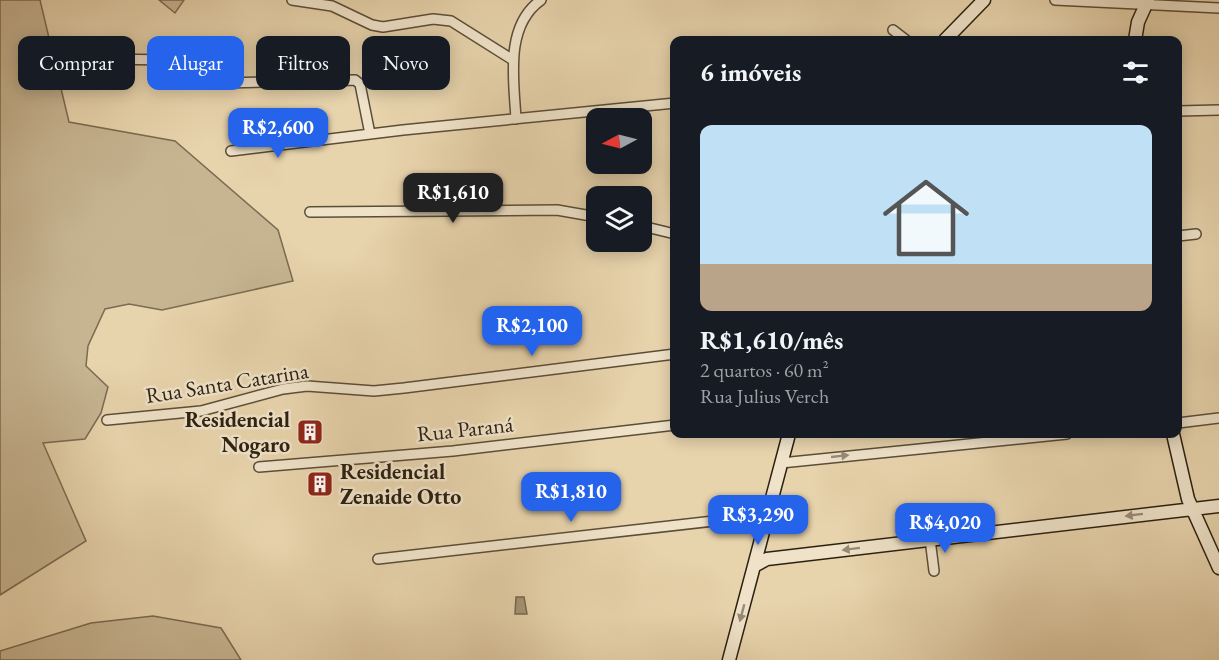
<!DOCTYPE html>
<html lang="pt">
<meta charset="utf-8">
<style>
:root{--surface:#171b24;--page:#242831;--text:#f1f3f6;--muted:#9ea1a6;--accent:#2563eb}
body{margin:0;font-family:"EB Garamond",serif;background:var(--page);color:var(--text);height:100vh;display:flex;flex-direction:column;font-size:22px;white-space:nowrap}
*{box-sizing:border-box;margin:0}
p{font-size:20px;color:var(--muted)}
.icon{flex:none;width:33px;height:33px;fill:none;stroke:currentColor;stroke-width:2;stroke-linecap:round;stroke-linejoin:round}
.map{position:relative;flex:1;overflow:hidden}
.drawer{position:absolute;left:670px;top:36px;width:512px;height:402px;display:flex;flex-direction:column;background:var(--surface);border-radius:12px;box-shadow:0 3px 15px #0003}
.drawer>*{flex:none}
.banner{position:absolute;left:18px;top:36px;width:562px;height:54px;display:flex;gap:12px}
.needle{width:39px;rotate:263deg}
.tools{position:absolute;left:586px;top:108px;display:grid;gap:12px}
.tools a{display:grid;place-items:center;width:66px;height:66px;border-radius:12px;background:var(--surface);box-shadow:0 3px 15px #0003;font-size:30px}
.price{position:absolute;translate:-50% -51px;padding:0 14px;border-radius:12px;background:var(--accent);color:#fff;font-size:20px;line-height:39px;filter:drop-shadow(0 2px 3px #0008)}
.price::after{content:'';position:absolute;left:50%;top:36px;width:18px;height:14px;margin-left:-9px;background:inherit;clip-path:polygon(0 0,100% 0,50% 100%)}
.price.active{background:#222;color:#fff}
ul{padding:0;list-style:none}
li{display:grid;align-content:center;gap:12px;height:318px;padding:0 30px}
li span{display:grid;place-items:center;height:186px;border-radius:12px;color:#555}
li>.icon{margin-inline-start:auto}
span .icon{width:108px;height:108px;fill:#fffc;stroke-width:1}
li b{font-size:26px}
h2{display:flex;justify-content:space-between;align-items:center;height:72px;padding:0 30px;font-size:26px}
.tag{padding:0 21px;border-radius:12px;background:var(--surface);box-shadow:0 3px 15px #0003;font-size:21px;line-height:54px}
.tag.active{background:var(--accent);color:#fff}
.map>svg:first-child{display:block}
</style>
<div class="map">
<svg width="1219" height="660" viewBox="0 0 1219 660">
<rect width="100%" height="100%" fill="#e7d3ac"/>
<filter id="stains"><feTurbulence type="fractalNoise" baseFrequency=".00333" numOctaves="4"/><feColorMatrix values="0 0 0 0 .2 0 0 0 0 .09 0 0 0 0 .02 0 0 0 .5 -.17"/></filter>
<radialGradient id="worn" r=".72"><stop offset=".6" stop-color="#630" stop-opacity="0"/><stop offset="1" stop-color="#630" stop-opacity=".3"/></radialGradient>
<path fill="#c7b592" stroke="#7a6b52" stroke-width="1.5" d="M 0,0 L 40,0 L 69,122 L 175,141 L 278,230 L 293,281 L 162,310 L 129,304 L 105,309 L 88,346 L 86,366 L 108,387 L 101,413 L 85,439 L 43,443 L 86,541 L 0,595 Z
M 159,0 L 184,0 L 175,13 Z
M 153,616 L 221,628 L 241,660 L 0,660 L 0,651 L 91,623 Z"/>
<path fill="#a79677" stroke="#76674e" stroke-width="1.5" d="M 516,597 L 524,597 L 527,614 L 515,614 Z"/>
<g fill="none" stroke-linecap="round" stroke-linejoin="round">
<defs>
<path id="street" d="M 292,0 L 332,6 L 372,25 L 383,27 L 433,19 L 451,21 L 513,60
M 1055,0 L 1219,8
M 893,30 L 906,40
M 91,59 L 181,60 L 209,79 L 223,83 L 355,80 L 360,84 L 370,134
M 1178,111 L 1219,110
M 516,119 C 514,81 504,26 541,0
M 231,151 L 403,130 L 675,103
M 310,212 L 557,210 L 597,217
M 642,226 L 675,234
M 1178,236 L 1196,234
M 107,420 L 201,411 L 283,389 L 307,386 L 374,391 L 404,388 L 675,354
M 1178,423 L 1219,418
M 781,463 L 1067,434
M 259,467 L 453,451 L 675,425
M 930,539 L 934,571
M 378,559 L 767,515"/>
<path id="secondary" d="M 945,40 L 984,0
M 1135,40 L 1138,22 L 1148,0
M 1173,434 L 1188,499 L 1219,568
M 754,566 L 767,559 L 1219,506
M 729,660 L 789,434"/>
</defs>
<use href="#street" stroke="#5b4e38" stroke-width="12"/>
<use href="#secondary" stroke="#2c2111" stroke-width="15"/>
<use href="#street" stroke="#efe2c9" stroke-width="9"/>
<use href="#secondary" stroke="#efe2c9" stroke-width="12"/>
</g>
<defs><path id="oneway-solid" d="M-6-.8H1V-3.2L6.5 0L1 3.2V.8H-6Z" transform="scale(1.5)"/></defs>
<g fill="#978b76">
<use href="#oneway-solid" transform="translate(840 456) rotate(-6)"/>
<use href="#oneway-solid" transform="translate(1134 515) rotate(173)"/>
<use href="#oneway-solid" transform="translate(851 549) rotate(173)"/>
<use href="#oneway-solid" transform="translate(742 613) rotate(105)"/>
</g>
<defs>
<symbol id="building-square" viewBox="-11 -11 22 22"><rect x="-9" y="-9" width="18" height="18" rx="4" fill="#8f2418" stroke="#efe2c9"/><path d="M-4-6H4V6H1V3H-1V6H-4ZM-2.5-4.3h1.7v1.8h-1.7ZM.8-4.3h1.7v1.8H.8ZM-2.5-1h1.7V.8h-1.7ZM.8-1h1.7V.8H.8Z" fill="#fff"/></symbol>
</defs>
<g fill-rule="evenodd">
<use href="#building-square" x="295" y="417" width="30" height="30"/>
<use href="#building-square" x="305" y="469" width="30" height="30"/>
</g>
<g text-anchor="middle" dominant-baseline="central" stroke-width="5" stroke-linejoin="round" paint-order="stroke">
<g font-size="22" fill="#2c2111" stroke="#efe2c9">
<text transform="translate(227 383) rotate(-9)">Rua Santa Catarina</text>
<text transform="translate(465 429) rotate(-6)">Rua Paraná</text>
</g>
<g font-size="22" font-weight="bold" fill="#2c2111" stroke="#efe2c9" text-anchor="end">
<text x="290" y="419">Residencial<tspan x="290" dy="25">Nogaro</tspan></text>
<text x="340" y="471" text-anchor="start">Residencial<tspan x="340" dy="25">Zenaide Otto</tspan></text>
</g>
</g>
<rect width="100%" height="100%" filter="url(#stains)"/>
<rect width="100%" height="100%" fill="url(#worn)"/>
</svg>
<div class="tools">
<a><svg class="needle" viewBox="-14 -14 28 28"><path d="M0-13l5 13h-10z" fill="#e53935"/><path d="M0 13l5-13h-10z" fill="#9ea1a6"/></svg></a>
<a><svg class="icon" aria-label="layers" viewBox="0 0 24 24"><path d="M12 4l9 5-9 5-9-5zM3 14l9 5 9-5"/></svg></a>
</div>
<b class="price" style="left:278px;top:159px">R$2,600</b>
<b class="price active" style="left:453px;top:224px">R$1,610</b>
<b class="price" style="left:532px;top:357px">R$2,100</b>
<b class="price" style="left:571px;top:523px">R$1,810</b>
<b class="price" style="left:758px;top:546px">R$3,290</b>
<b class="price" style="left:945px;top:554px">R$4,020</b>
<div class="banner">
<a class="tag">Comprar</a>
<a class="tag active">Alugar</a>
<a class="tag">Filtros</a>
<a class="tag">Novo</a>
</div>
<section class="drawer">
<h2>6 imóveis<svg class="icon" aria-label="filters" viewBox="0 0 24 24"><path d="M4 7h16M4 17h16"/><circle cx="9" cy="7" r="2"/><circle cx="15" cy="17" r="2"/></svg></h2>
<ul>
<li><span style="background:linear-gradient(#bfe0f5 75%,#b9a48a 0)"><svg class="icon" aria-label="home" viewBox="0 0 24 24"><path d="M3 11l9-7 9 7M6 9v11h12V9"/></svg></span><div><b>R$1,610/mês</b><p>2 quartos · 60 m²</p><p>Rua Julius Verch</p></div></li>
</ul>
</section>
</div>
